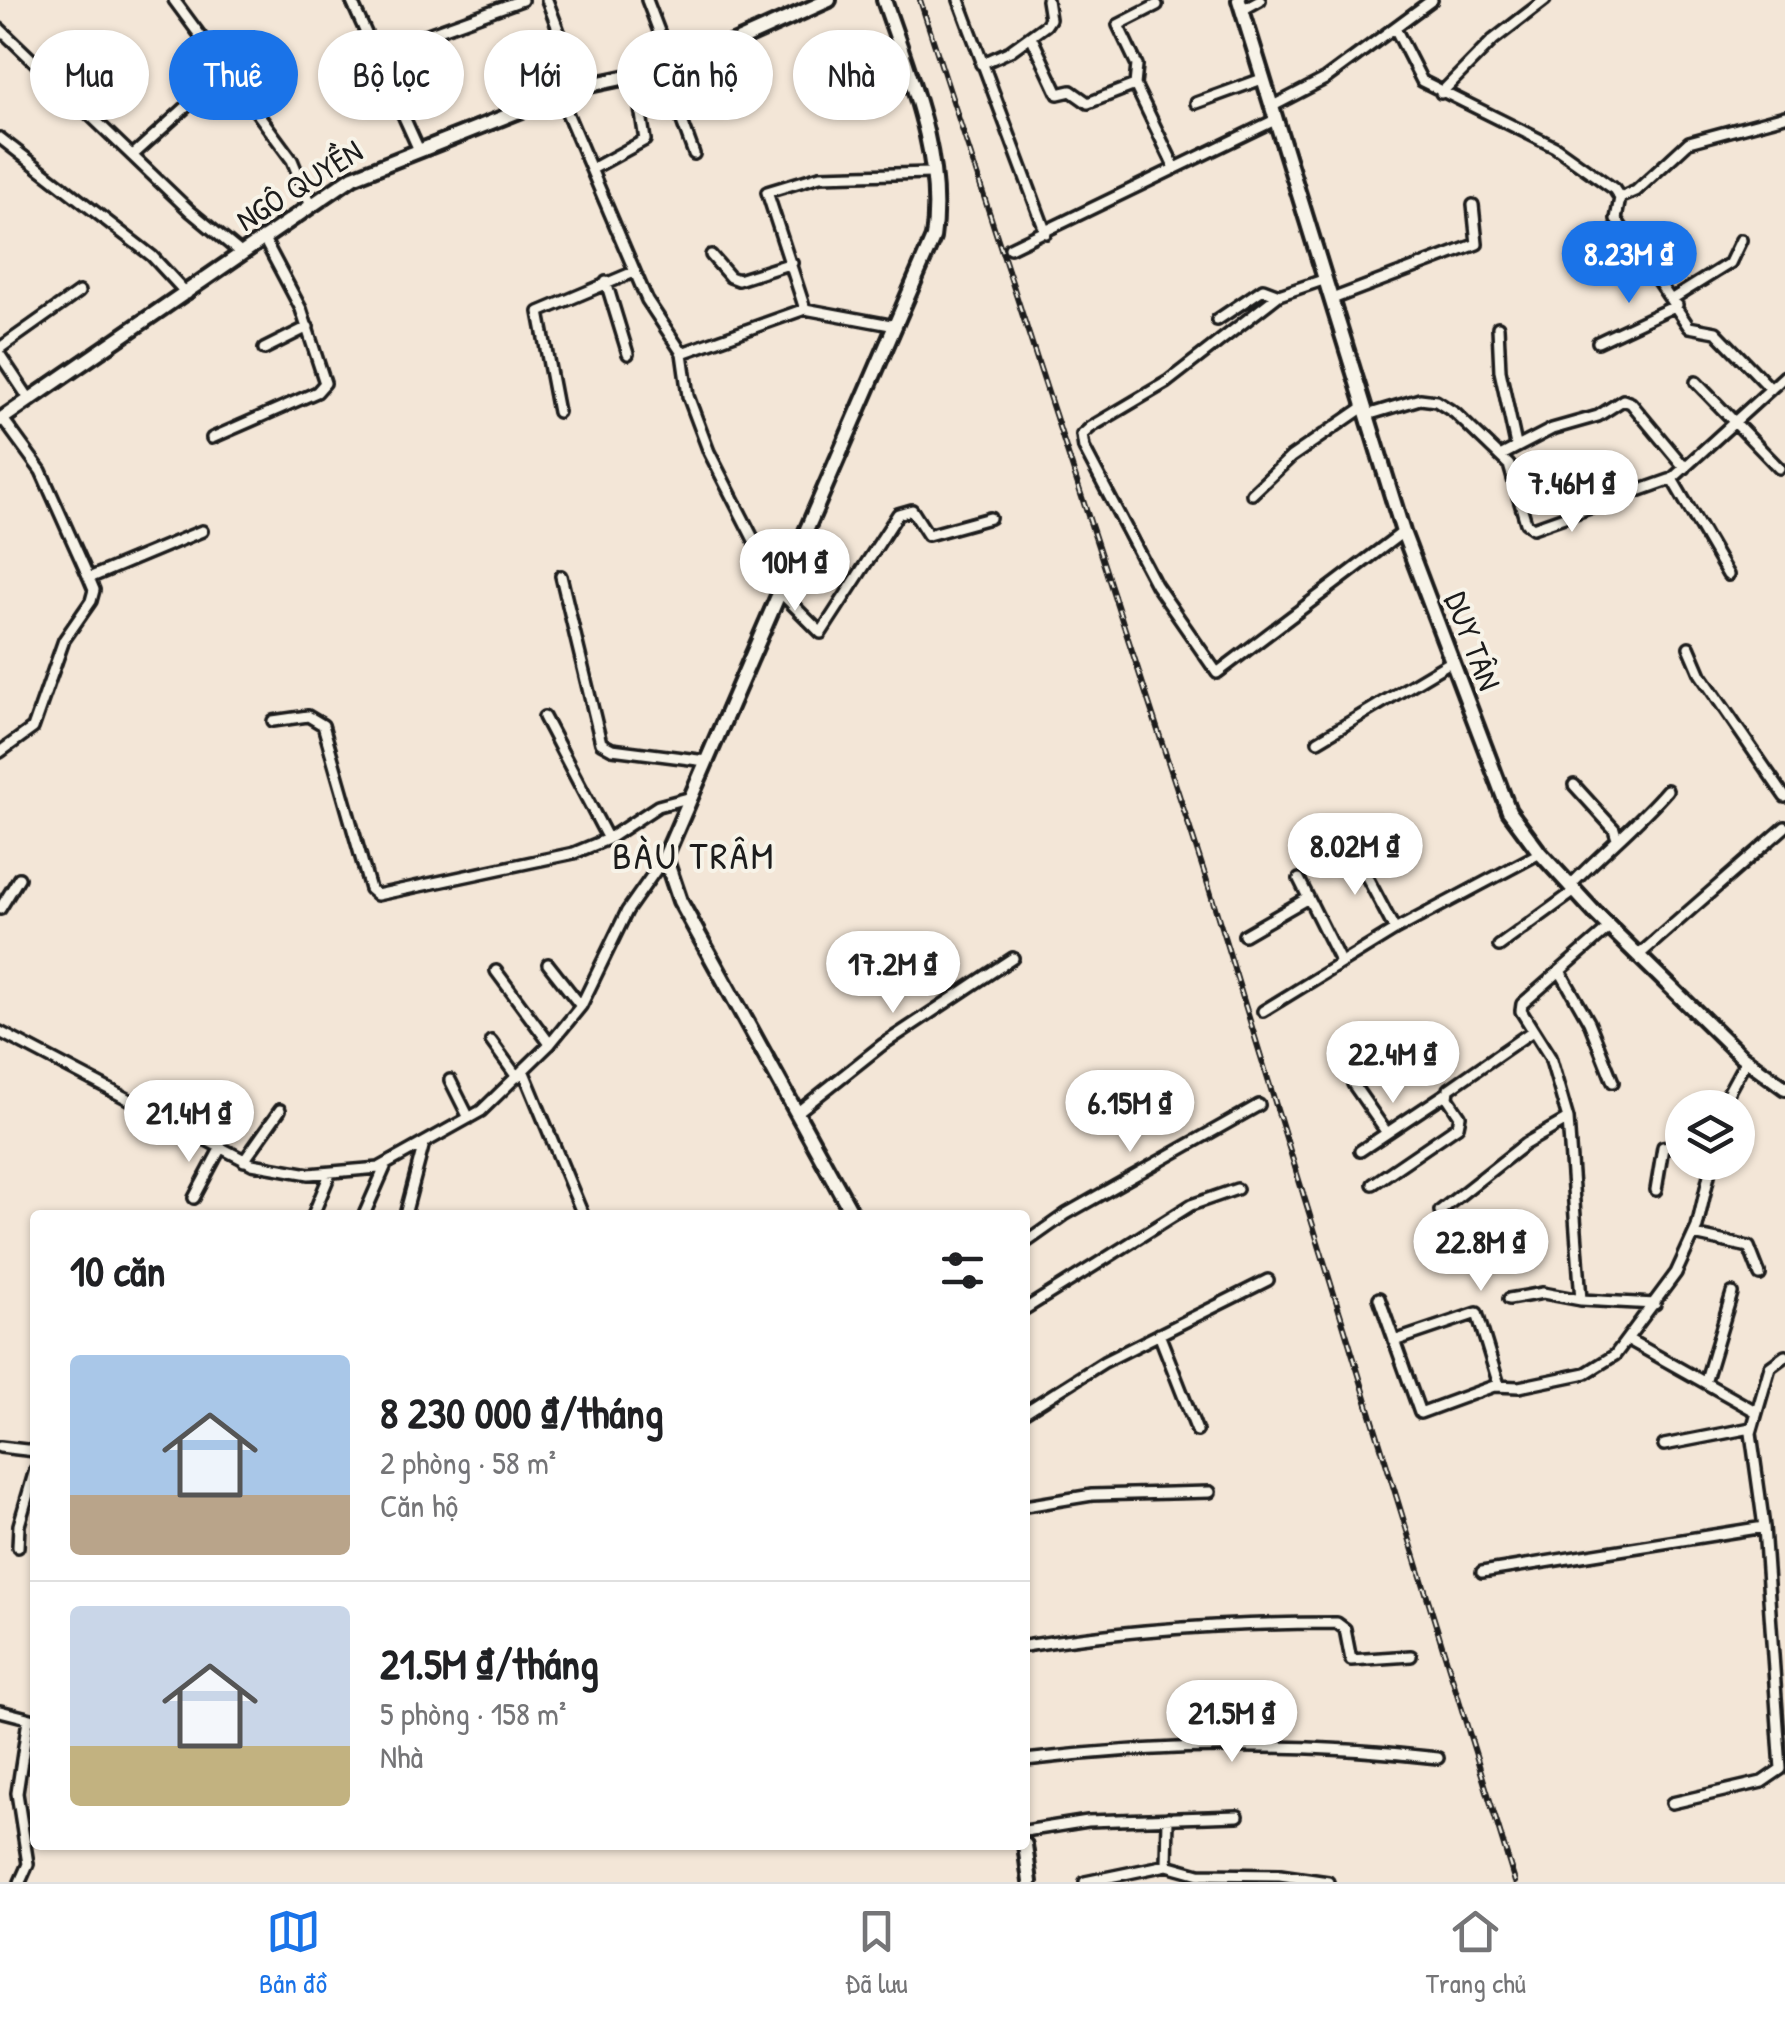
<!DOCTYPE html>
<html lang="vi">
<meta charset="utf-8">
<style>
:root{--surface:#fff;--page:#f2f2f2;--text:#202124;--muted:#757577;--line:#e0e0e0;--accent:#1a73e8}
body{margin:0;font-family:"Patrick Hand",sans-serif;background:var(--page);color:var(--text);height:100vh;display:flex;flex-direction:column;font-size:38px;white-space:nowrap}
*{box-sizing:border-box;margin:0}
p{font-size:32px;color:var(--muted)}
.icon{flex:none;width:55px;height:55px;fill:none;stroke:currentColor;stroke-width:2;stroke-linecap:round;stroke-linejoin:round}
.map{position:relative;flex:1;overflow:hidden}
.panel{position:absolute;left:30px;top:1210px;width:1000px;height:640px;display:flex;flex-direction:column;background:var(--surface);border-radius:10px;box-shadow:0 2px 8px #0004}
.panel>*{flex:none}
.guide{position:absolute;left:30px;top:30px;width:1000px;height:90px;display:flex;gap:20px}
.controls{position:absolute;left:1665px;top:1090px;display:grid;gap:20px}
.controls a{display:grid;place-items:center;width:90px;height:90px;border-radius:50%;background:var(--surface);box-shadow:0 2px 8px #0004;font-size:50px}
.price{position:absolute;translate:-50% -85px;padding:0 22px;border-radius:35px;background:#fff;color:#222;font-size:32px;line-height:65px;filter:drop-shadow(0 2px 5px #0008)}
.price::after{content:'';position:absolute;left:50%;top:60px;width:30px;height:22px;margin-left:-15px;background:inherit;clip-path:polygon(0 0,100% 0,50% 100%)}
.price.current{background:var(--accent);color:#fff}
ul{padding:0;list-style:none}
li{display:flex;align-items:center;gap:30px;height:250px;padding:0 40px}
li+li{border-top:2px solid var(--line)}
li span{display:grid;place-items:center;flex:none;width:280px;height:200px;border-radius:10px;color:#555}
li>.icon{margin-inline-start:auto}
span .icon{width:120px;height:120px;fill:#fffc;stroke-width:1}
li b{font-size:42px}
h2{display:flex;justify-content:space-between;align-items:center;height:120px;padding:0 40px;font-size:42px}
.pill{padding:0 35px;border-radius:45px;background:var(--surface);box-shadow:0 2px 8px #0004;font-size:35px;line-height:90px}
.pill.current{background:var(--accent);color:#fff}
.tabs{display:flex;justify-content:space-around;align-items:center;height:140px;border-top:2px solid var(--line);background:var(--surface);font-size:28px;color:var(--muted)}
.tabs a{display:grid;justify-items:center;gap:5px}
.tabs .current{color:var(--accent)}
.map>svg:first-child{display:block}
</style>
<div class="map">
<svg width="1785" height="1882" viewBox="0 0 1785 1882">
<rect width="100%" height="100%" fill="#f3e6d7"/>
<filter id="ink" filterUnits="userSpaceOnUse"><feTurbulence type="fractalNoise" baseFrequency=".01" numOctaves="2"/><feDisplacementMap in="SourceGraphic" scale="20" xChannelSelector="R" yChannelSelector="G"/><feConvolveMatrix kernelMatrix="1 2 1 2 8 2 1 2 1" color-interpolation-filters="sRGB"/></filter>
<g filter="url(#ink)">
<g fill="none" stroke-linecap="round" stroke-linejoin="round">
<defs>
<path id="street" d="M 174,0 L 292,160 L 311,206
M 351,0 L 418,148
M 547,0 L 580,87
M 647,0 L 673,68
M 959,0 L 1046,233
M 1242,10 L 1260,0
M 1395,28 L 1422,81 L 1555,147 L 1614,189 L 1620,198 L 1616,219 L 1689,327 L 1716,332 L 1771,389
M 0,29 L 190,211 L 242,254
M 425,35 L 522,0
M 1031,36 L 1058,94 L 1071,91 L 1088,103 L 1135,85 L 1175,168
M 981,64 L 1010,51 L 1046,25 L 1050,19 L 1047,0
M 663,69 L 694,154
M 1135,85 L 1137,65 L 1118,25 L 1157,5
M 1441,93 L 1493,40 L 1545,0
M 559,94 L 647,300 L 682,353 L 688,396 L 709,452 L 781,593 L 821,633 L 898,514 L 912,510 L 928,535 L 990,518
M 1196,103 L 1262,79
M 1271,107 L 1325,79 L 1432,0
M 0,138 L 152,256 L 187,294
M 133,155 L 228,69
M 592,169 L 645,140 L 635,74
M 1620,198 L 1636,191 L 1689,142 L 1785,116
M 1010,248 L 1275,120
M 711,255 L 730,277 L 738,280 L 792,263
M 1326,279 L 1279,295 L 1167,382 L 1091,427 L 1082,435 L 1084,448 L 1156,585 L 1217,673 L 1403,532
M 606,282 L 628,354
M 1332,299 L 1477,244 L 1473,205
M 1672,299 L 1730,263 L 1741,240
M 805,309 L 767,192 L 820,176 L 931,173
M 1217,320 L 1263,289 L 1279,295
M 1498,327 L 1500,371 L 1516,445
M 1598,342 L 1677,305
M 0,348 L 79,292
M 264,349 L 308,327
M 682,353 L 805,309 L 896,326
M 0,355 L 30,400
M 1696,382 L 1779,468
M 558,412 L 539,312 L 634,272
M 1367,415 L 1420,399 L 1436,401 L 1455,413 L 1509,465 L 1526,523 L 1533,528 L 1672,479 L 1785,376
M 3,419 L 41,471 L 89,578
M 212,438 L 317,392 L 325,383 L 301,309 L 263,237
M 1502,455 L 1552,429 L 1598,416 L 1623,400 L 1631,403 L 1685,468
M 1672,479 L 1728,575
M 1252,494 L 1291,457 L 1365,406
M 561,576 L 601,743 L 612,749 L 706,761
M 1689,647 L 1701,675 L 1785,797
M 544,717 L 608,839
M 273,721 L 308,716 L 323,725 L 370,889 L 377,895 L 574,853 L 608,839 L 658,806 L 688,798
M 1318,741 L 1452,661
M 0,752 L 33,728 L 64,640 L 91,601 L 94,590 L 89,578 L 202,531
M 1574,785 L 1614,829 L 1617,839
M 1351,847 L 1395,930
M 1299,879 L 1341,963
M 1571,885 C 1603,851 1637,825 1667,790
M 0,909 L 19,878
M 1610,927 L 1522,1004 L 1521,1011 L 1550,1057 L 1568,1119 L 1581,1300 L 1655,1304
M 1244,935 L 1308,898
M 1499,946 L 1576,890
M 1640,954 L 1785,827
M 548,964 L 581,1006
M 496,971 L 550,1044
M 1560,971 L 1589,1022 L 1613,1082
M 1263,1011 L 1395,930 L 1540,853
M 0,1032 L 252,1164 L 309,1174 L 379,1168 L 481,1111 L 550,1044 L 581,1006 L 627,911 L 665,857
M 491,1041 L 517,1077
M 523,1070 L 583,1215
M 450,1080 L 469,1118
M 1353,1084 L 1387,1133
M 1720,1108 L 1746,1060
M 799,1111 L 882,1045 L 1013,958
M 1360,1151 L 1447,1093
M 244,1161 L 280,1110
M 1373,1184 L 1458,1126 L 1460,1116 L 1448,1098 L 1449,1089 L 1531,1032
M 1656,1190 L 1663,1147 L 1682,1144
M 194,1198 L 220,1149
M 1440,1211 L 1525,1144 L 1568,1119
M 313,1215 L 330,1174
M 364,1215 L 386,1165
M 405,1215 L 424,1143
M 1694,1235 L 1749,1247 L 1760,1275
M 1025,1243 L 1066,1214 L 1259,1105
M 1379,1298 L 1420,1413 L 1494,1386 L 1519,1387 L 1586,1373 L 1615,1355 L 1676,1273 L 1697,1227 L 1712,1162
M 1509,1299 L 1543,1293 L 1581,1300
M 1025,1309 L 1191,1205 L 1237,1189
M 1159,1334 L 1197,1431
M 1629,1340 L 1757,1412
M 1394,1341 L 1477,1313 L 1499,1385
M 1705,1383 L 1732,1293
M 1025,1412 L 1104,1362 L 1268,1280
M 1664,1445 L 1751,1428
M 0,1447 L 35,1451
M 1025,1506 L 1092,1495 L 1210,1492
M 18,1547 L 19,1525 L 35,1470
M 1482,1572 L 1764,1527
M 1025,1646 C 1130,1629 1231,1623 1337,1623 L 1345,1629 L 1351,1660 L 1411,1656
M 0,1711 L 35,1720
M 1025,1760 C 1164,1743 1299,1742 1438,1758
M 1672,1803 L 1762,1782 L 1781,1769 L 1764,1527 L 1751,1433 L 1770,1367 L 1785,1356
M 1025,1831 L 1088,1821 L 1238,1816
M 1167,1865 L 1168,1818
M 20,1882 L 28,1864 L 17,1793 L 28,1720
M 1085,1882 L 1167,1865 L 1199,1874 L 1280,1875 L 1328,1882"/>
<path id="secondary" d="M 1239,0 L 1403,532 L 1509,811 L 1540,853 L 1596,914 L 1741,1056 L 1785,1088
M 0,420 L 353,177 L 580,87 L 684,65 L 829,0
M 853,1215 L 680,901 L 665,857 L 933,238 C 945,158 909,74 884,0
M 1025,1845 L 1030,1882"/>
</defs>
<use href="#street" stroke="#1c1c1c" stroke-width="16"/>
<use href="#secondary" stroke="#1c1c1c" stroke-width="20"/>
<use href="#street" stroke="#f7f3e8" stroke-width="9"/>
<use href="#secondary" stroke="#f7f3e8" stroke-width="12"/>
<defs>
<path id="rail" d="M 920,0 L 1206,878 L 1515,1882"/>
</defs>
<use href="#rail" stroke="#1c1c1c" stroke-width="6"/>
<use href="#rail" stroke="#f7f3e8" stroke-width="2.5" stroke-dasharray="8" stroke-linecap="butt"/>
</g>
</g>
<g text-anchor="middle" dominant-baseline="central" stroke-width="8" stroke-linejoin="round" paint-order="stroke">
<g font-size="32" fill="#1c1c1c" stroke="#f7f3e8">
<text transform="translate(299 185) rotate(-32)">NGÔ QUYỀN</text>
<text transform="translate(1473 641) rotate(69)">DUY TÂN</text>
</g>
<g font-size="38" letter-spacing="2.5" fill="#1c1c1c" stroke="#f7f3e8">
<text x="694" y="855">BÀU TRÂM</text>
</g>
</g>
</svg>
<div class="controls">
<a><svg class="icon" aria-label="layers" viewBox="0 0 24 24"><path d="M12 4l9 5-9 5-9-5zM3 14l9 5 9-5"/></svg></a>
</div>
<b class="price current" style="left:1629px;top:306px">8.23M ₫</b>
<b class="price" style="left:1572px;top:535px">7.46M ₫</b>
<b class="price" style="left:795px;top:614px">10M ₫</b>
<b class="price" style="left:1355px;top:898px">8.02M ₫</b>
<b class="price" style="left:893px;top:1016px">17.2M ₫</b>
<b class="price" style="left:1393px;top:1106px">22.4M ₫</b>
<b class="price" style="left:1130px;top:1155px">6.15M ₫</b>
<b class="price" style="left:189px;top:1165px">21.4M ₫</b>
<b class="price" style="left:1481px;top:1294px">22.8M ₫</b>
<b class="price" style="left:1232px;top:1765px">21.5M ₫</b>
<div class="guide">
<a class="pill">Mua</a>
<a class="pill current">Thuê</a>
<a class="pill">Bộ lọc</a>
<a class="pill">Mới</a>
<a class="pill">Căn hộ</a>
<a class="pill">Nhà</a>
</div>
<section class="panel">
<h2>10 căn<svg class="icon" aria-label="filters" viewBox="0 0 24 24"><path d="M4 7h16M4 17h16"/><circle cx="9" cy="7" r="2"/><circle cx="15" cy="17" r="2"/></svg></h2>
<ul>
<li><span style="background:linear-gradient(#a9c7e8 70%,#b9a48a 0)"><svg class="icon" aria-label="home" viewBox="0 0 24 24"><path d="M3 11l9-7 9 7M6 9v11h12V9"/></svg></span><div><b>8 230 000 ₫/tháng</b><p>2 phòng · 58 m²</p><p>Căn hộ</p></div></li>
<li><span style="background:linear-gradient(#c9d6e8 70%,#c2b280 0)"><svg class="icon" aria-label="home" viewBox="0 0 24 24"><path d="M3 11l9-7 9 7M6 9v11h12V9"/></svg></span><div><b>21.5M ₫/tháng</b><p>5 phòng · 158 m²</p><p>Nhà</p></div></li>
</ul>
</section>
</div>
<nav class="tabs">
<a class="current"><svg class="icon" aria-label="map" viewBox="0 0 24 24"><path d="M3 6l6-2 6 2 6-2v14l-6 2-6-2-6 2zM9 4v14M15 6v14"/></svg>Bản đồ</a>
<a><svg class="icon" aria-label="saved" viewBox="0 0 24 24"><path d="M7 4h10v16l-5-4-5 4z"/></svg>Đã lưu</a>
<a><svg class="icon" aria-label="home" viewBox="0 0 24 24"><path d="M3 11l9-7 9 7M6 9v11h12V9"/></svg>Trang chủ</a>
</nav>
